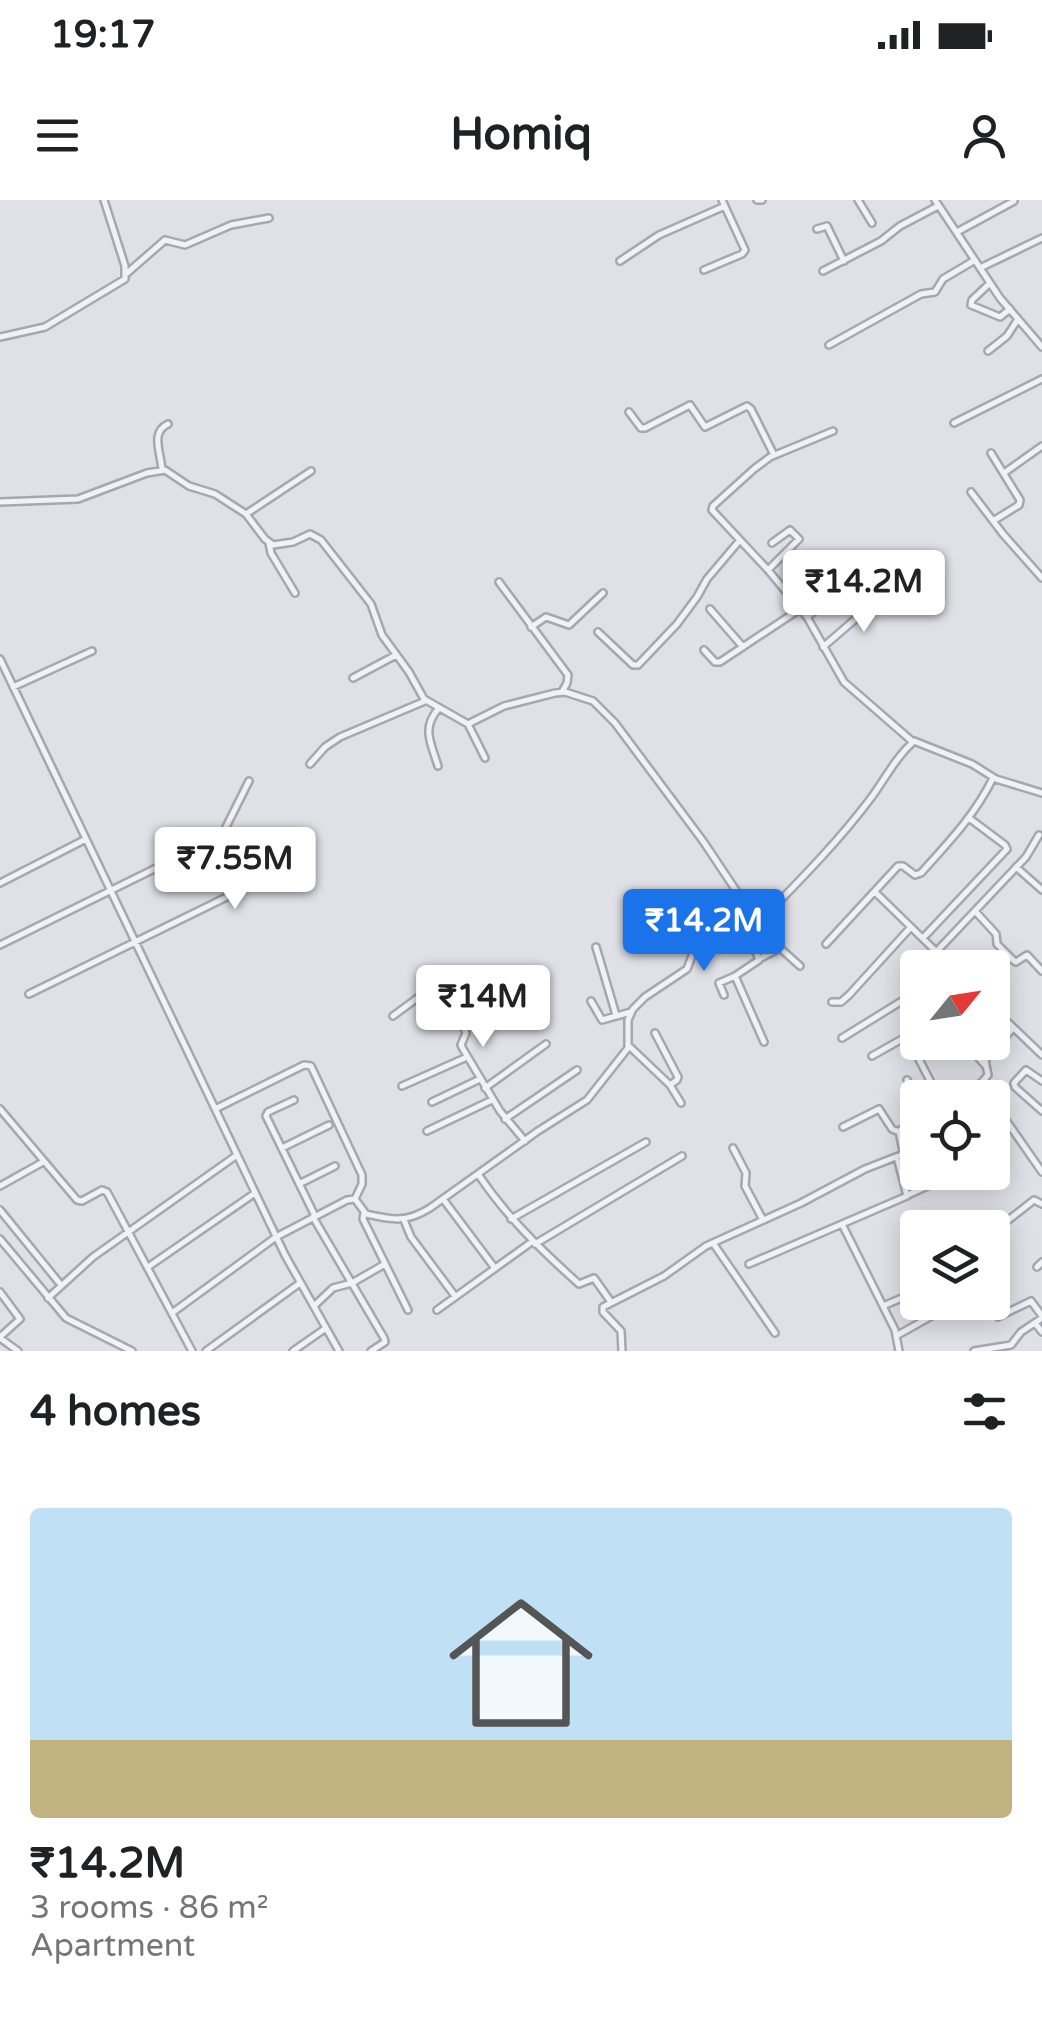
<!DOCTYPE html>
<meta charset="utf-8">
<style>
:root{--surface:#fff;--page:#f6f6f6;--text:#202124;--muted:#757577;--line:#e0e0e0;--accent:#1a73e8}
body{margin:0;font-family:"Varela Round",sans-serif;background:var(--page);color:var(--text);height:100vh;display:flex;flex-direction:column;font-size:38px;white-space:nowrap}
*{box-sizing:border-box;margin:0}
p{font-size:32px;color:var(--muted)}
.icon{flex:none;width:55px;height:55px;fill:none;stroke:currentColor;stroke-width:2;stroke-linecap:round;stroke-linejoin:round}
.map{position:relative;height:1151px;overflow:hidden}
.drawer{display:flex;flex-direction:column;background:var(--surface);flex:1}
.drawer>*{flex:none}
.needle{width:65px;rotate:60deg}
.fabs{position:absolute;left:900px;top:750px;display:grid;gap:20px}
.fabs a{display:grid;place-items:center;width:110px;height:110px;border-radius:10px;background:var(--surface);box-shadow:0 5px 25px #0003;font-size:50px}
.price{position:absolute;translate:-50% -85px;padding:0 22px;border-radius:10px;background:#fff;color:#222;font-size:32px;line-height:65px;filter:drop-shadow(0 2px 5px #0008)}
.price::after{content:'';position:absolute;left:50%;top:60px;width:30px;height:22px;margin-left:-15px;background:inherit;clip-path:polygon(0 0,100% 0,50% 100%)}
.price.selected{background:var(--accent);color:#fff}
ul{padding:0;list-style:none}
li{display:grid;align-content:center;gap:20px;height:530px;padding:0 30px}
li+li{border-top:2px solid var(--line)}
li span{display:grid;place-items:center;height:310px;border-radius:10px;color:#555}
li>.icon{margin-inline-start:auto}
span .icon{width:180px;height:180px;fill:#fffc;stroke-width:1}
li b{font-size:42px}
h2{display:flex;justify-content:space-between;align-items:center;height:120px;padding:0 30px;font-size:42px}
.status{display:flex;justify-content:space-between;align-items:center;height:70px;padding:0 50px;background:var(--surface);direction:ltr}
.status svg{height:28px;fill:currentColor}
header{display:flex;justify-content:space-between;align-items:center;height:130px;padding:0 30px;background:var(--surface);font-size:45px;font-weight:700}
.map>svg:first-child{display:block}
</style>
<div class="status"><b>19:17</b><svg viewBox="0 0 49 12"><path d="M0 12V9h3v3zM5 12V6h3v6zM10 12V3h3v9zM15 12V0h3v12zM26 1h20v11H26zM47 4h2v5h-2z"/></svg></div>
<header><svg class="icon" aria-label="menu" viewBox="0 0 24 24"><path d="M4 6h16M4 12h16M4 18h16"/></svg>Homiq<svg class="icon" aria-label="person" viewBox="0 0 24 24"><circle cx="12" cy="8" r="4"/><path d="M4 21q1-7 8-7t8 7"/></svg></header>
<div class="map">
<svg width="1042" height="1151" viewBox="0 0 1042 1151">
<rect width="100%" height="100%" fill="#dfe1e7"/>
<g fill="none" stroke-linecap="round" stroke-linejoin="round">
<defs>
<path id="minor" d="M 757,0 L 762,0
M 858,0 L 872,23
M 935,0 L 1000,98 L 1042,147
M 817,29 L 827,26 L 844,61
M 957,32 L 1014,1
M 620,61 L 659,35 L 725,6
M 980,68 L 1042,38
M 704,70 L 742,54 L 745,50 L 722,0
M 823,71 L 881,41 L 900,26 L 938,6
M 126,74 L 165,40 L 185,45 L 231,25 L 269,18
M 990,83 L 972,100 L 971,105 L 1000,117 L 1010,109
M 0,137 L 45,127 L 125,79 L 125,66 L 104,0
M 829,145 L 921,94 L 935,92 L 943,79 L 975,60
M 988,151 L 1007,136 L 1018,119
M 629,212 L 641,228 L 645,228 L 690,205 L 705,227 L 747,206 L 751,209 L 774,255
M 954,223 L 1042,179
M 833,231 L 770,257 L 754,269 L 713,306 L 712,310 L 768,370 L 807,417 L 844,482 L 913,542
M 991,253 L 1020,300 L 1019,305 L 993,321
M 162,270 C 161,253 150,232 168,224
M 1004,273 L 1042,246
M 971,292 L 1003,334 L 1042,378
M 0,302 L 78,299 L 147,273 L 165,270 L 189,286 L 215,294 L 246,314 L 265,339 L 273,345 L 293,342 L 310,334 L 321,340 L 371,404 L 382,435 L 409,472 L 424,499 L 468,524 L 504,506 L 555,493 L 565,492 L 593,501 L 615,523 L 703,641 L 749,710 L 757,716 L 764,715 L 771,710 C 806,674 841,638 871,598 C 885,579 896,557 914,541 L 972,564 L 996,579 L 1042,593
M 246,314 L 311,271
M 269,343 L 271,353 L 295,393
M 768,370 L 799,339 L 790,330 L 772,343
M 499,382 L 568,475 L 567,483 L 562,492
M 710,409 L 743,447
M 807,417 L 867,368
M 531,427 L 546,417 L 569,425 L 603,393
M 598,432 L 633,465 L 638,465 L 677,424 L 697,397 L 707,379 L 740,340
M 823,447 L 881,397
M 704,450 L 715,462 L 720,462 L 800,409
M 0,459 L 285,1055 L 339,1151
M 353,478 L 396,455
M 13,487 L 92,451
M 468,524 L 485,558
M 310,564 L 325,547 L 340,537 L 425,501
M 438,566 C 431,543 421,528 439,508
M 1016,667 L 1042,690
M 0,683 L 86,639
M 875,692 L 953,768
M 975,711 L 996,734 L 997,744 L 1014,761 L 1016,762 L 1027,755 L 1042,771
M 753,720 L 752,742 L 759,760 L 735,776 L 764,842
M 923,738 L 1007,649 L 1005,645 L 969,618
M 826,744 L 898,666 L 903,666 L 915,675 L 921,673 C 948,643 975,615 993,578
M 0,745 L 217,638 L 225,629 L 249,581
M 596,747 L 616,815
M 937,751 L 1026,657 L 1039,635
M 759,759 L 780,748 L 800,766
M 425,781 L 464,828 L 466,833 L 461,845 L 463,849 L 500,911 L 525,941
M 29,794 L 243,689 L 217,638
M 724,795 L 719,783 L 735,776
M 591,801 L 602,820 L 631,812
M 832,802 L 841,802 L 849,795 L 911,727
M 992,807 L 1042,855
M 393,816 L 431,788
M 655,833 L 678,877 L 677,880 L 670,885
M 907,836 L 939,898
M 842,838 L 918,791
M 964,842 L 985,865
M 629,846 L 670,885 L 681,903
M 872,856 L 918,830
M 907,880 L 918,898
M 1042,881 L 1026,870 L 1014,883 L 1015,887 L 1042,911
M 981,883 L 988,875 L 985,860 L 1013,828
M 402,886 L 467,857
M 485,888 L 546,844
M 957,898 L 981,883 L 991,898
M 294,900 L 268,912 L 266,916 L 315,1016
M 992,900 L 1042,972
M 432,902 L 480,879
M 0,909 L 77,1000 L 82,1001 L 102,990 L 107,992 L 192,1151
M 215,909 L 304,865 L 311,866 L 362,975 L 362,984 L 355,999
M 505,919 L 577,870
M 843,927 L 879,909 L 892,929 L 899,932
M 427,931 L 492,900
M 282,948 L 329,925
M 733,948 L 746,973 L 745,986 L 763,1020
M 478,974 C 506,1016 541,1050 579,1084 L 594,1078 L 611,1102
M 299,984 L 335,966
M 0,986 L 43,962
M 908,995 L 958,972
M 443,999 L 494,1067
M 0,1010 L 61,1085
M 364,1013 L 363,1019 L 408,1110
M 313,1017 L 384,1138 L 385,1142 L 371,1151
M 511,1019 L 646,942
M 404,1020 L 411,1037 L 455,1096
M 842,1024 L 895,1130 L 899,1151
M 1002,1025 L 1034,1000 L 1042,1004
M 0,1039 L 66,1118 L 132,1151
M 713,1043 L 775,1133
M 535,1044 L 682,956
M 749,1064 L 907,996 L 897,957
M 148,1067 L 255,993
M 1037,1067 L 1042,1062
M 0,1092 L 20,1119 L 0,1137
M 48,1098 L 93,1057 L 237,955
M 314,1106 L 333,1088 L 352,1083 L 385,1064
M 883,1106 L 918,1091
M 437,1110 L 533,1041
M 172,1113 L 276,1037 L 347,1000 L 355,999 L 366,1014 C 393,1020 406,1023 430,1008 L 538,931 L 587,900 L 628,848 L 628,820 L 633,809 L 645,797 L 687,769 L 695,748 L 750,721 L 756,716
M 998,1117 L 1031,1101 L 1042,1116
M 1035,1123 L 1042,1132
M 896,1136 L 937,1113
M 0,1138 L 18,1151
M 206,1151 L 300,1083
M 293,1151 L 326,1128
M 622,1151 L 621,1131 L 603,1112 L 603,1107 L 664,1076 L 706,1046 L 801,1003 L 865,969 L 901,955 L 903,951 L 899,931 L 918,919
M 974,1151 L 1011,1145 L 1021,1132 L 1042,1118"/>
</defs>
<use href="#minor" stroke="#a5a8b1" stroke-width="10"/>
<use href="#minor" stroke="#f1f2f5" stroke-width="5"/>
</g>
</svg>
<div class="fabs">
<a><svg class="needle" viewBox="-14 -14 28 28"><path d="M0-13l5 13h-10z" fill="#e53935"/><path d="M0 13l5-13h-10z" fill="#757577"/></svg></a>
<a><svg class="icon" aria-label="locate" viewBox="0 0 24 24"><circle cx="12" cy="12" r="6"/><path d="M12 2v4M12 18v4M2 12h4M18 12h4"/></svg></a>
<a><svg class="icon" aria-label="layers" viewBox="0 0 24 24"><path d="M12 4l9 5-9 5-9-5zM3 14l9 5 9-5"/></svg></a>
</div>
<b class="price" style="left:864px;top:435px">₹14.2M</b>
<b class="price" style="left:235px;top:712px">₹7.55M</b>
<b class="price selected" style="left:704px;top:774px">₹14.2M</b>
<b class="price" style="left:483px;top:850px">₹14M</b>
</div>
<section class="drawer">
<h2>4 homes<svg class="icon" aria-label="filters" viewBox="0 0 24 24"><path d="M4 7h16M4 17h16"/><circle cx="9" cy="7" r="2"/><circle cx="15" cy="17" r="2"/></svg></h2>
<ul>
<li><span style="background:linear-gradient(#bfe0f5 75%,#c2b280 0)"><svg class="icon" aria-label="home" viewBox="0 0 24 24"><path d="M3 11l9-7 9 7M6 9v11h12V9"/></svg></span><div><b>₹14.2M</b><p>3 rooms · 86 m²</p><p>Apartment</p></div></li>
</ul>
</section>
